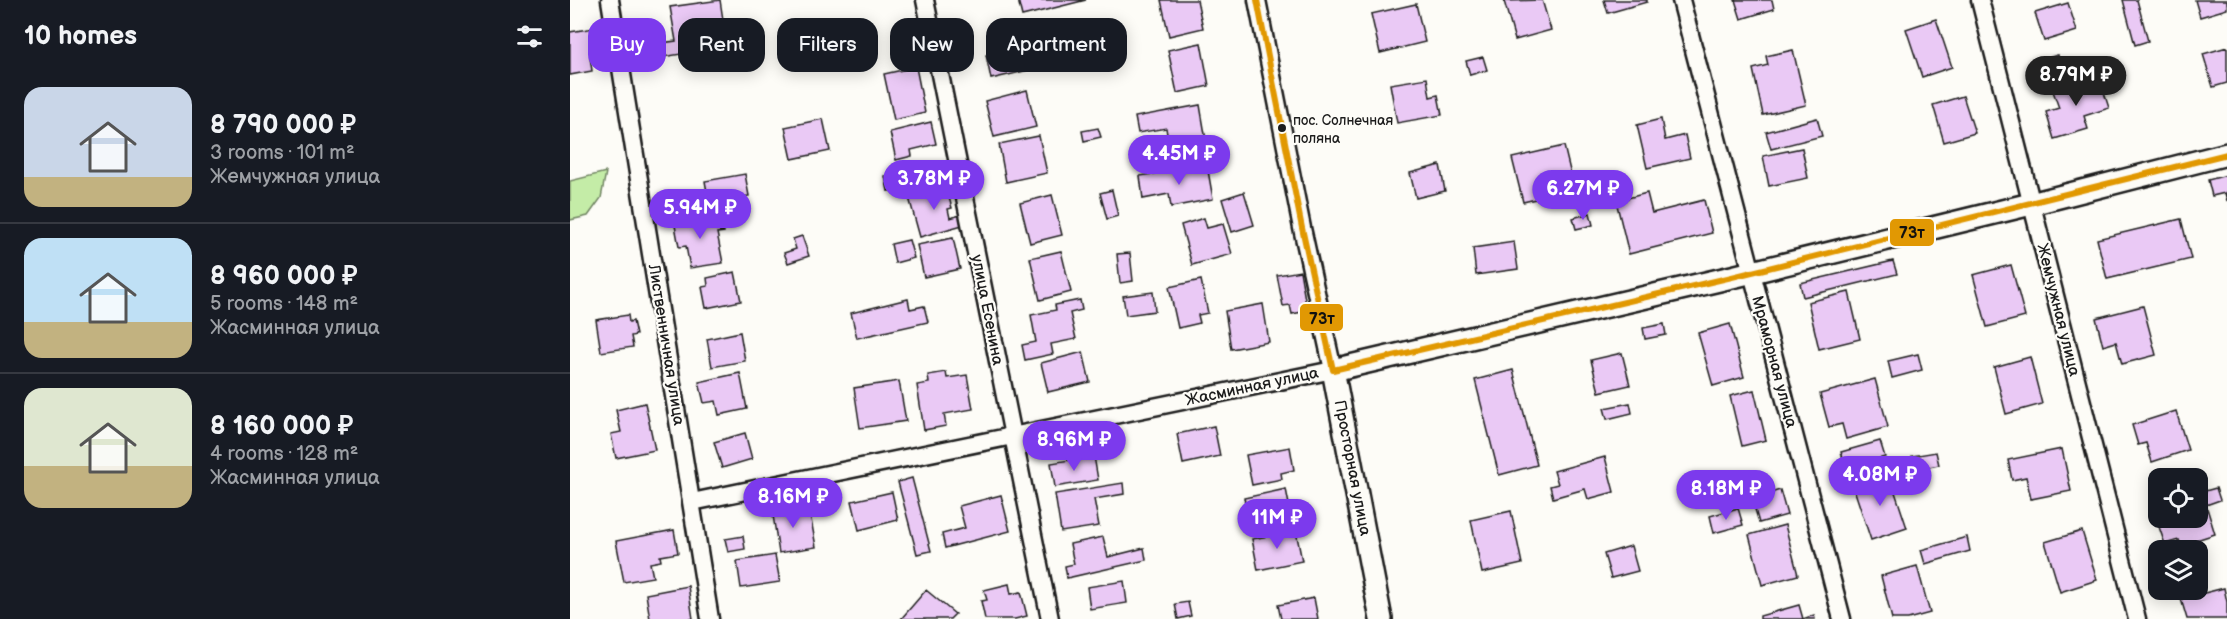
<!DOCTYPE html>
<meta charset="utf-8">
<style>
:root{--surface:#171b24;--page:#242831;--text:#f1f3f6;--muted:#9ea1a6;--line:#363941;--accent:#7c3aed}
body{margin:0;font-family:"Balsamiq Sans",sans-serif;background:var(--page);color:var(--text);height:100vh;display:flex;flex-direction:column;font-size:22px;white-space:nowrap}
*{box-sizing:border-box;margin:0}
p{font-size:20px;color:var(--muted)}
.icon{flex:none;width:33px;height:33px;fill:none;stroke:currentColor;stroke-width:2;stroke-linecap:round;stroke-linejoin:round}
.map{position:relative;flex:1;overflow:hidden}
.details{display:flex;flex-direction:column;background:var(--surface);width:570px}
.details>*{flex:none}
.guide{position:absolute;left:18px;top:18px;width:570px;height:54px;display:flex;gap:12px}
.buttons{position:absolute;left:1578px;top:468px;display:grid;gap:12px}
.buttons a{display:grid;place-items:center;width:60px;height:60px;border-radius:12px;background:var(--surface);box-shadow:0 3px 15px #0003;font-size:30px}
.price{position:absolute;translate:-50% -51px;padding:0 14px;border-radius:21px;background:var(--accent);color:#fff;font-size:20px;line-height:39px;filter:drop-shadow(0 2px 3px #0008)}
.price::after{content:'';position:absolute;left:50%;top:36px;width:18px;height:14px;margin-left:-9px;background:inherit;clip-path:polygon(0 0,100% 0,50% 100%)}
.price.on{background:#222;color:#fff}
ul{padding:0;list-style:none}
li{display:flex;align-items:center;gap:18px;height:150px;padding:0 24px}
li+li{border-top:2px solid var(--line)}
li span{display:grid;place-items:center;flex:none;width:168px;height:120px;border-radius:18px;color:#555}
li>.icon{margin-inline-start:auto}
span .icon{width:72px;height:72px;fill:#fffc;stroke-width:1}
li b{font-size:26px}
h2{display:flex;justify-content:space-between;align-items:center;height:72px;padding:0 24px;font-size:26px}
.chip{padding:0 21px;border-radius:18px;background:var(--surface);box-shadow:0 3px 15px #0003;font-size:21px;line-height:54px}
.chip.on{background:var(--accent);color:#fff}
main{display:flex;flex:1;min-height:0}
.map>svg:first-child{display:block}
</style>
<main>
<section class="details">
<h2>10 homes<svg class="icon" aria-label="filters" viewBox="0 0 24 24"><path d="M4 7h16M4 17h16"/><circle cx="9" cy="7" r="2"/><circle cx="15" cy="17" r="2"/></svg></h2>
<ul>
<li><span style="background:linear-gradient(#c9d6e8 75%,#c2b280 0)"><svg class="icon" aria-label="home" viewBox="0 0 24 24"><path d="M3 11l9-7 9 7M6 9v11h12V9"/></svg></span><div><b>8 790 000 ₽</b><p>3 rooms · 101 m²</p><p>Жемчужная улица</p></div></li>
<li><span style="background:linear-gradient(#bfe0f5 70%,#c2b280 0)"><svg class="icon" aria-label="home" viewBox="0 0 24 24"><path d="M3 11l9-7 9 7M6 9v11h12V9"/></svg></span><div><b>8 960 000 ₽</b><p>5 rooms · 148 m²</p><p>Жасминная улица</p></div></li>
<li><span style="background:linear-gradient(#dfe7d0 65%,#c2b280 0)"><svg class="icon" aria-label="home" viewBox="0 0 24 24"><path d="M3 11l9-7 9 7M6 9v11h12V9"/></svg></span><div><b>8 160 000 ₽</b><p>4 rooms · 128 m²</p><p>Жасминная улица</p></div></li>
</ul>
</section>
<div class="map">
<svg width="1657" height="619" viewBox="0 0 1657 619">
<rect width="100%" height="100%" fill="#fdfcf7"/>
<filter id="ink" filterUnits="userSpaceOnUse"><feTurbulence type="fractalNoise" baseFrequency=".0167" numOctaves="2"/><feDisplacementMap in="SourceGraphic" scale="12" xChannelSelector="R" yChannelSelector="G"/><feConvolveMatrix kernelMatrix="1 2 1 2 8 2 1 2 1" color-interpolation-filters="sRGB"/></filter>
<g filter="url(#ink)">
<path fill="#c4eca7" stroke="#708462" stroke-width="1.5" d="M 36,172 L 31,198 L 18,216 L 0,220 L 0,181 Z"/>
<path fill="#eac9f5" stroke="#1c1c1c" stroke-width="1.5" d="M 150,0 L 155,33 L 122,38 L 124,52 L 93,57 L 91,43 L 106,41 L 100,7 Z
M 448,0 L 516,0 L 452,16 Z
M 591,0 L 627,0 L 633,28 L 599,36 Z
M 972,0 L 981,30 L 945,40 L 934,1 Z
M 1034,0 L 1077,0 L 1077,2 L 1038,13 Z
M 1165,0 L 1202,0 L 1204,9 L 1171,19 Z
M 1553,0 L 1567,0 L 1578,41 L 1565,45 Z
M 1625,0 L 1657,0 L 1657,9 L 1630,17 Z
M 1498,3 L 1507,31 L 1474,41 L 1465,13 Z
M 846,4 L 855,42 L 810,53 L 801,14 Z
M 1366,19 L 1382,67 L 1352,77 L 1336,29 Z
M 30,27 L 34,54 L 20,57 L 22,71 L 0,75 L 0,32 Z
M 631,43 L 639,86 L 607,93 L 598,50 Z
M 458,46 L 463,69 L 421,79 L 416,55 Z
M 1657,47 L 1657,83 L 1643,87 L 1633,54 Z
M 1223,50 L 1236,105 L 1193,115 L 1183,69 L 1198,65 L 1196,56 Z
M 1488,55 L 1491,68 L 1467,74 L 1464,61 Z
M 913,57 L 917,70 L 900,75 L 896,61 Z
M 346,67 L 355,113 L 324,120 L 314,74 Z
M 1529,77 L 1539,108 L 1514,116 L 1518,129 L 1484,139 L 1476,112 L 1489,108 L 1483,91 Z
M 857,78 L 860,97 L 868,95 L 872,115 L 827,123 L 820,84 Z
M 457,90 L 466,127 L 424,137 L 415,101 Z
M 1393,96 L 1405,133 L 1374,142 L 1363,105 Z
M 630,105 L 637,146 L 600,153 L 596,128 L 568,133 L 565,117 Z
M 1247,118 L 1252,136 L 1201,149 L 1196,132 Z
M 253,119 L 260,151 L 222,159 L 215,127 Z
M 1091,119 L 1095,140 L 1115,135 L 1120,158 L 1077,168 L 1067,125 Z
M 361,122 L 366,144 L 341,150 L 342,156 L 326,160 L 320,132 Z
M 528,128 L 531,137 L 514,141 L 512,131 Z
M 469,136 L 477,173 L 436,182 L 429,144 Z
M 994,146 L 1001,175 L 970,182 L 974,197 L 953,202 L 942,158 Z
M 1232,148 L 1238,178 L 1199,186 L 1193,156 Z
M 369,163 L 373,179 L 318,191 L 315,176 Z
M 637,165 L 643,199 L 601,207 L 599,194 L 573,199 L 570,176 Z
M 870,165 L 875,191 L 846,198 L 840,173 Z
M 175,174 L 179,196 L 139,203 L 135,181 Z
M 1657,175 L 1657,201 L 1655,193 L 1642,196 L 1638,180 Z
M 375,184 L 382,208 L 378,209 L 380,218 L 394,214 L 396,224 L 350,237 L 338,194 Z
M 542,190 L 548,216 L 537,219 L 530,193 Z
M 674,192 L 684,225 L 662,232 L 652,199 Z
M 1077,193 L 1082,213 L 1134,200 L 1142,233 L 1059,254 L 1046,201 Z
M 482,195 L 492,235 L 460,243 L 450,203 Z
M 1020,213 L 1023,225 L 1006,229 L 1003,218 Z
M 140,214 L 142,226 L 153,224 L 154,232 L 147,233 L 153,263 L 120,268 L 116,246 L 109,247 L 104,220 Z
M 634,218 L 637,228 L 653,224 L 662,254 L 622,265 L 611,225 Z
M 1611,219 L 1621,259 L 1537,279 L 1527,239 Z
M 232,236 L 239,256 L 218,263 L 214,253 L 226,249 L 223,239 Z
M 383,238 L 390,269 L 354,277 L 347,245 Z
M 339,240 L 344,258 L 325,263 L 321,244 Z
M 944,242 L 948,269 L 906,275 L 903,248 Z
M 491,251 L 501,292 L 470,300 L 460,258 Z
M 560,253 L 563,281 L 550,283 L 547,254 Z
M 1323,261 L 1327,274 L 1233,297 L 1230,283 Z
M 1441,265 L 1455,317 L 1417,327 L 1403,275 Z
M 730,271 L 737,311 L 722,314 L 720,305 L 713,306 L 707,275 Z
M 165,272 L 171,301 L 136,308 L 132,287 L 138,286 L 137,278 Z
M 631,280 L 638,313 L 628,315 L 630,323 L 608,328 L 599,287 Z
M 583,292 L 585,311 L 556,315 L 553,296 Z
M 1279,292 L 1290,339 L 1249,349 L 1238,302 Z
M 338,299 L 340,309 L 354,306 L 358,322 L 287,338 L 281,313 Z
M 510,300 L 512,310 L 500,313 L 506,339 L 481,344 L 483,354 L 455,360 L 452,345 L 466,342 L 461,315 L 486,310 L 485,305 Z
M 693,304 L 699,342 L 661,349 L 655,311 Z
M 1573,306 L 1586,355 L 1552,364 L 1546,342 L 1533,346 L 1526,318 Z
M 58,315 L 59,322 L 63,321 L 66,335 L 61,336 L 63,347 L 31,352 L 26,320 Z
M 1094,324 L 1096,335 L 1075,339 L 1073,328 Z
M 1160,324 L 1174,377 L 1143,386 L 1128,333 Z
M 170,332 L 175,361 L 142,367 L 137,339 Z
M 513,352 L 520,382 L 478,392 L 471,363 Z
M 1052,353 L 1060,385 L 1029,392 L 1021,360 Z
M 1348,354 L 1352,370 L 1322,378 L 1318,361 Z
M 1460,357 L 1472,404 L 1436,414 L 1424,367 Z
M 943,370 L 967,465 L 929,475 L 905,380 Z
M 376,372 L 377,378 L 397,375 L 403,409 L 374,414 L 376,426 L 354,430 L 347,385 L 359,383 L 358,375 Z
M 170,373 L 177,409 L 149,415 L 146,401 L 134,403 L 129,382 Z
M 1305,379 L 1318,427 L 1276,439 L 1272,424 L 1259,427 L 1250,394 Z
M 329,381 L 336,421 L 290,428 L 284,388 Z
M 1184,390 L 1196,440 L 1172,446 L 1160,396 Z
M 75,403 L 85,450 L 46,458 L 41,434 L 51,432 L 46,410 Z
M 1060,403 L 1062,413 L 1037,419 L 1034,408 Z
M 1606,411 L 1618,450 L 1582,462 L 1576,443 L 1568,445 L 1562,425 Z
M 644,426 L 650,456 L 613,464 L 607,434 Z
M 175,433 L 182,459 L 152,468 L 144,442 Z
M 1310,441 L 1315,457 L 1276,468 L 1271,452 Z
M 720,447 L 724,470 L 711,473 L 712,479 L 682,485 L 676,455 Z
M 1492,449 L 1501,491 L 1461,499 L 1456,477 L 1442,480 L 1438,460 Z
M 1366,452 L 1369,465 L 1344,470 L 1342,456 Z
M 524,456 L 528,480 L 485,487 L 481,463 Z
M 1035,457 L 1044,492 L 1018,499 L 1015,489 L 983,498 L 980,486 L 988,484 L 984,471 Z
M 1319,474 L 1337,528 L 1301,540 L 1283,486 Z
M 342,478 L 361,551 L 347,554 L 328,482 Z
M 553,483 L 554,494 L 524,499 L 529,526 L 491,532 L 485,494 Z
M 1646,488 L 1650,500 L 1636,505 L 1645,534 L 1611,545 L 1609,540 L 1595,544 L 1589,527 L 1601,523 L 1599,518 L 1628,518 L 1628,493 Z
M 716,489 L 722,520 L 681,529 L 674,498 Z
M 1210,490 L 1217,515 L 1189,523 L 1182,499 Z
M 322,492 L 328,520 L 289,530 L 282,501 Z
M 431,495 L 440,531 L 375,548 L 372,534 L 395,528 L 389,506 Z
M 228,504 L 229,510 L 239,508 L 246,547 L 209,553 L 202,509 Z
M 1168,508 L 1173,525 L 1144,533 L 1140,516 Z
M 941,511 L 952,564 L 912,573 L 901,520 Z
M 1215,525 L 1228,575 L 1192,585 L 1179,535 Z
M 104,530 L 108,553 L 90,556 L 91,561 L 80,563 L 83,577 L 54,582 L 46,541 Z
M 726,531 L 732,561 L 688,570 L 682,539 Z
M 1512,531 L 1527,580 L 1490,592 L 1475,542 Z
M 173,536 L 175,549 L 158,552 L 155,539 Z
M 533,537 L 538,557 L 574,548 L 576,560 L 497,578 L 495,566 L 504,564 L 500,544 Z
M 1397,537 L 1400,551 L 1355,564 L 1351,550 Z
M 1061,546 L 1068,571 L 1041,578 L 1034,554 Z
M 205,555 L 210,582 L 171,588 L 167,561 Z
M 1347,566 L 1360,613 L 1338,619 L 1322,619 L 1311,576 Z
M 554,581 L 557,603 L 520,609 L 517,587 Z
M 439,584 L 441,594 L 451,592 L 457,616 L 445,619 L 415,619 L 411,601 L 417,600 L 414,590 Z
M 118,586 L 123,619 L 80,619 L 76,594 Z
M 1654,588 L 1657,602 L 1657,619 L 1617,619 L 1611,599 Z
M 356,590 L 385,614 L 380,619 L 331,619 Z
M 744,598 L 748,619 L 711,619 L 708,605 Z
M 618,602 L 621,616 L 608,619 L 605,604 Z
M 1229,605 L 1233,619 L 1244,615 L 1245,619 L 1190,619 L 1190,616 Z"/>
<g fill="none" stroke-linecap="round" stroke-linejoin="round">
<defs>
<path id="minor" d="M 40,0 L 140,619
M 355,0 L 480,619
M 1111,0 L 1272,619
M 1410,0 L 1567,619
M 122,502 L 763,370 L 732,228 L 687,0"/>
<path id="tertiary" d="M 811,619 L 763,370 L 1162,277 L 1461,204 L 1657,154"/>
</defs>
<use href="#minor" stroke="#1c1c1c" stroke-width="21"/>
<use href="#tertiary" stroke="#1c1c1c" stroke-width="26"/>
<use href="#minor" stroke="#fdfcf7" stroke-width="16"/>
<use href="#tertiary" stroke="#fdfcf7" stroke-width="21"/>
<defs>
<path id="bus-1" d="M 687,0 L 732,228 L 763,370 L 1162,277 L 1657,154"/>
</defs>
<use href="#bus-1" stroke="#fdfcf7" stroke-width="10"/>
<use href="#bus-1" stroke="#e19803" stroke-width="6"/>
</g>
</g>
<circle fill="#1c1c1c" stroke="#fdfcf7" stroke-width="2" cx="712" cy="128" r="5"/>
<g text-anchor="middle" dominant-baseline="central" stroke-width="4.5" stroke-linejoin="round" paint-order="stroke">
<g font-size="14" fill="#1c1c1c" stroke="#fdfcf7" text-anchor="start">
<text x="723" y="120">пос. Солнечная<tspan x="723" dy="18">поляна</tspan></text>
</g>
<g font-size="16" fill="#1c1c1c" stroke="#fdfcf7">
<text transform="translate(417 310) rotate(79)">улица Есенина</text>
<text transform="translate(1488 310) rotate(76)">Жемчужная улица</text>
<text transform="translate(96 345) rotate(81)">Лиственничная улица</text>
<text transform="translate(1204 362) rotate(75)">Мраморная улица</text>
<text transform="translate(682 387) rotate(-12)">Жасминная улица</text>
<text transform="translate(782 468) rotate(79)">Просторная улица</text>
</g>
</g>
<g stroke="#fdfcf7" stroke-width="2">
<rect x="1319" y="218" width="46" height="29" rx="6" fill="#e19803"/>
<rect x="729" y="303" width="45" height="29" rx="6" fill="#e19803"/>
</g>
<g font-size="16" text-anchor="middle" font-weight="bold" fill="#111">
<text x="1342" y="238">73т</text>
<text x="752" y="324">73т</text>
</g>
</svg>
<div class="buttons">
<a><svg class="icon" aria-label="locate" viewBox="0 0 24 24"><circle cx="12" cy="12" r="6"/><path d="M12 2v4M12 18v4M2 12h4M18 12h4"/></svg></a>
<a><svg class="icon" aria-label="layers" viewBox="0 0 24 24"><path d="M12 4l9 5-9 5-9-5zM3 14l9 5 9-5"/></svg></a>
</div>
<b class="price on" style="left:1506px;top:107px">8.79M ₽</b>
<b class="price" style="left:609px;top:186px">4.45M ₽</b>
<b class="price" style="left:364px;top:211px">3.78M ₽</b>
<b class="price" style="left:1013px;top:221px">6.27M ₽</b>
<b class="price" style="left:130px;top:240px">5.94M ₽</b>
<b class="price" style="left:504px;top:472px">8.96M ₽</b>
<b class="price" style="left:1310px;top:507px">4.08M ₽</b>
<b class="price" style="left:1156px;top:521px">8.18M ₽</b>
<b class="price" style="left:223px;top:529px">8.16M ₽</b>
<b class="price" style="left:707px;top:550px">11M ₽</b>
<div class="guide">
<a class="chip on">Buy</a>
<a class="chip">Rent</a>
<a class="chip">Filters</a>
<a class="chip">New</a>
<a class="chip">Apartment</a>
</div>
</div>
</main>
